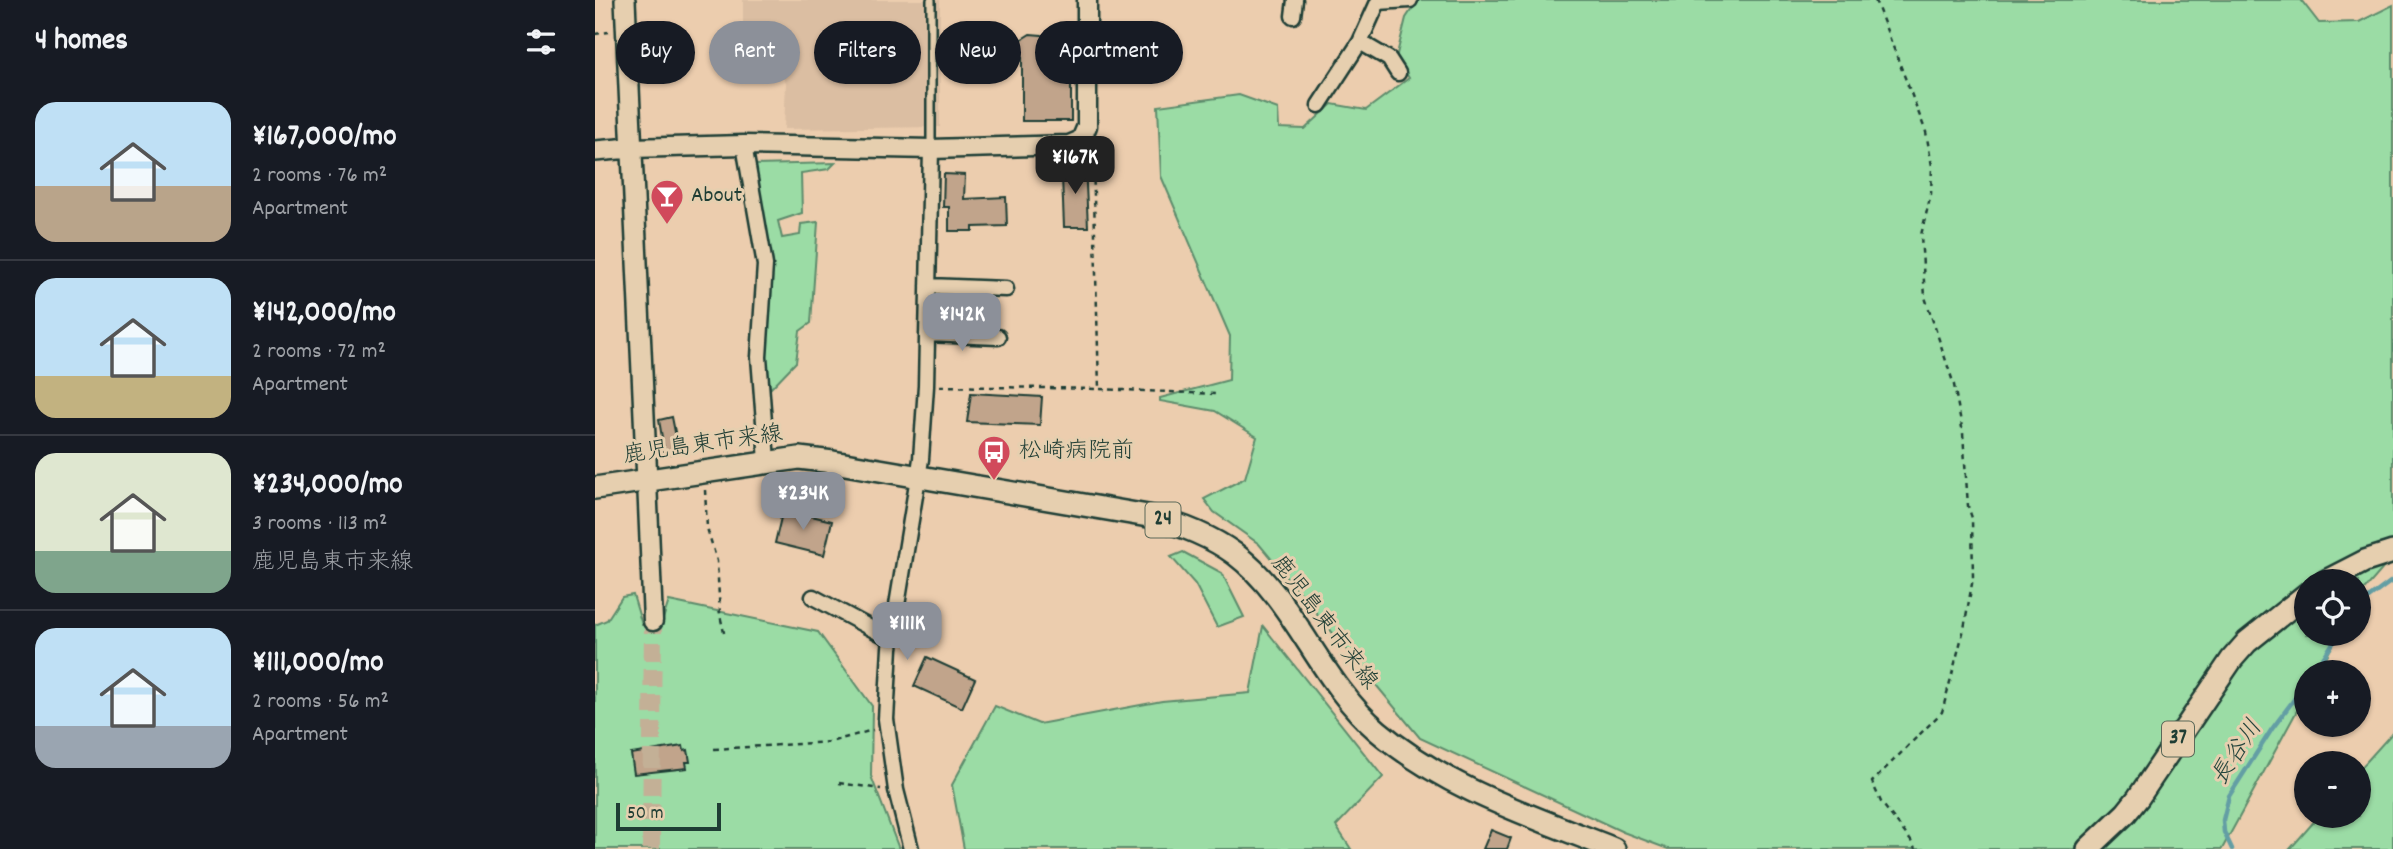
<!DOCTYPE html>
<meta charset="utf-8">
<style>
:root{--surface:#171b24;--page:#242831;--text:#f1f3f6;--muted:#9ea1a6;--line:#363941;--accent:#8c9099}
body{margin:0;font-family:Dekko,"Klee One",sans-serif;background:var(--page);color:var(--text);height:100vh;display:flex;flex-direction:column;font-size:26px;white-space:nowrap}
*{box-sizing:border-box;margin:0}
p{font-size:23px;color:var(--muted)}
.icon{flex:none;width:38px;height:38px;fill:none;stroke:currentColor;stroke-width:2;stroke-linecap:round;stroke-linejoin:round}
.map{position:relative;flex:1;overflow:hidden}
.side{display:flex;flex-direction:column;background:var(--surface);width:595px}
.side>*{flex:none}
.hud{position:absolute;left:21px;top:21px;width:665px;height:63px;display:flex;gap:14px}
.fabs{position:absolute;left:1699px;top:569px;display:grid;gap:14px}
.fabs a{display:grid;place-items:center;width:77px;height:77px;border-radius:50%;background:var(--surface);box-shadow:0 2px 5px #0004;font-size:35px}
.scale{position:absolute;left:21px;bottom:18px;width:105px;box-sizing:border-box;padding-left:7px;border:4px solid #1f3d34;border-top:0;font-size:19px;line-height:24px;white-space:nowrap;color:#1f3d34;-webkit-text-stroke:5px #e6cfaf;paint-order:stroke}
.price{position:absolute;translate:-50% -60px;padding:0 16px;border-radius:14px;background:var(--accent);color:#fff;font-size:23px;line-height:46px;filter:drop-shadow(0 2px 4px #0008)}
.price::after{content:'';position:absolute;left:50%;top:42px;width:21px;height:16px;margin-left:-10px;background:inherit;clip-path:polygon(0 0,100% 0,50% 100%)}
.price.on{background:#222;color:#fff}
ul{padding:0;list-style:none}
li{display:flex;align-items:center;gap:21px;height:175px;padding:0 35px}
li+li{border-top:2px solid var(--line)}
li span{display:grid;place-items:center;flex:none;width:196px;height:140px;border-radius:21px;color:#555}
li>.icon{margin-inline-start:auto}
span .icon{width:84px;height:84px;fill:#fffc;stroke-width:1}
li b{font-size:30px}
h2{display:flex;justify-content:space-between;align-items:center;height:84px;padding:0 35px;font-size:30px}
.pill{padding:0 24px;border-radius:32px;background:var(--surface);box-shadow:0 2px 5px #0004;font-size:24px;line-height:63px}
.pill.on{background:var(--accent);color:#fff}
main{display:flex;flex:1;min-height:0}
.map>svg:first-child{display:block}
</style>
<main>
<section class="side">
<h2>4 homes<svg class="icon" aria-label="filters" viewBox="0 0 24 24"><path d="M4 7h16M4 17h16"/><circle cx="9" cy="7" r="2"/><circle cx="15" cy="17" r="2"/></svg></h2>
<ul>
<li><span style="background:linear-gradient(#bfe0f5 60%,#b9a48a 0)"><svg class="icon" aria-label="home" viewBox="0 0 24 24"><path d="M3 11l9-7 9 7M6 9v11h12V9"/></svg></span><div><b>¥167,000/mo</b><p>2 rooms · 76 m²</p><p>Apartment</p></div></li>
<li><span style="background:linear-gradient(#bfe0f5 70%,#c2b280 0)"><svg class="icon" aria-label="home" viewBox="0 0 24 24"><path d="M3 11l9-7 9 7M6 9v11h12V9"/></svg></span><div><b>¥142,000/mo</b><p>2 rooms · 72 m²</p><p>Apartment</p></div></li>
<li><span style="background:linear-gradient(#dfe7d0 70%,#7fa58c 0)"><svg class="icon" aria-label="home" viewBox="0 0 24 24"><path d="M3 11l9-7 9 7M6 9v11h12V9"/></svg></span><div><b>¥234,000/mo</b><p>3 rooms · 113 m²</p><p>鹿児島東市来線</p></div></li>
<li><span style="background:linear-gradient(#bfe0f5 70%,#9aa5b1 0)"><svg class="icon" aria-label="home" viewBox="0 0 24 24"><path d="M3 11l9-7 9 7M6 9v11h12V9"/></svg></span><div><b>¥111,000/mo</b><p>2 rooms · 56 m²</p><p>Apartment</p></div></li>
</ul>
</section>
<div class="map">
<svg width="1798" height="849" viewBox="0 0 1798 849">
<rect width="100%" height="100%" fill="#eccdae"/>
<filter id="ink" filterUnits="userSpaceOnUse"><feTurbulence type="fractalNoise" baseFrequency=".0143" numOctaves="2"/><feDisplacementMap in="SourceGraphic" scale="14" xChannelSelector="R" yChannelSelector="G"/><feConvolveMatrix kernelMatrix="1 2 1 2 8 2 1 2 1" color-interpolation-filters="sRGB"/></filter>
<g filter="url(#ink)">
<path fill="#dbbea2" d="M 148,0 L 345,0 L 345,127 L 189,129 L 191,82 L 183,72 L 174,39 L 148,46 Z"/>
<path fill="#9bdca5" stroke="#5d8c6c" stroke-width="2" d="M 823,0 L 1706,0 L 1724,23 L 1764,22 L 1798,5 L 1798,557 L 1764,596 L 1764,581 L 1712,581 L 1712,634 L 1744,634 L 1723,672 L 1712,672 L 1711,694 L 1627,849 L 1073,849 L 1028,832 L 825,738 L 664,544 L 619,512 L 609,499 L 650,478 L 662,437 L 620,411 L 565,401 L 565,398 L 634,380 L 635,336 L 566,176 L 563,106 L 644,95 L 683,109 L 684,128 L 710,129 L 737,104 L 771,110 L 814,78 L 801,58 L 811,18 Z
M 240,163 L 234,169 L 206,173 L 207,213 L 183,221 L 187,238 L 205,235 L 206,224 L 223,222 L 216,323 L 205,331 L 201,362 L 175,389 L 171,358 L 178,263 L 158,165 Z
M 588,552 L 627,573 L 649,617 L 622,627 L 600,584 L 576,557 Z
M 38,595 L 47,625 L 66,625 L 74,601 L 223,632 L 277,706 L 276,776 L 304,849 L 0,849 L 0,625 L 12,620 L 27,597 Z
M 668,626 L 788,777 L 741,826 L 756,849 L 369,849 L 357,785 L 400,706 L 444,724 L 567,701 L 655,693 Z
M 1798,732 L 1798,849 L 1695,849 L 1724,816 L 1764,816 L 1764,770 Z"/>
<g fill="none" stroke-linecap="round" stroke-linejoin="round">
<path stroke="#639ea4" stroke-width="4.5" d="M 1764,605 L 1798,580
M 1719,672 L 1744,634
M 1637,849 L 1629,832 L 1628,820 L 1634,796 L 1677,729 L 1712,682"/>
</g>
<path fill="#c1a48b" stroke="#1f3d34" stroke-width="2" d="M 435,34 L 447,35 L 451,37 L 451,43 L 458,44 L 457,59 L 476,80 L 476,121 L 427,121 L 427,39 Z
M 469,164 L 490,164 L 493,227 L 469,227 L 467,176 L 469,176 Z
M 349,174 L 370,175 L 369,199 L 411,197 L 412,226 L 378,227 L 378,231 L 354,231 L 354,207 L 348,207 Z
M 376,393 L 447,397 L 445,425 L 372,422 Z
M 77,417 L 84,452 L 70,455 L 64,420 Z
M 188,509 L 237,521 L 229,555 L 180,543 Z
M 332,657 L 380,679 L 367,708 L 319,686 Z
M 88,746 L 89,751 L 93,750 L 95,762 L 91,762 L 92,768 L 39,774 L 36,754 Z
M 896,830 L 916,838 L 912,849 L 888,849 Z"/>
<g fill="none" stroke-linecap="round" stroke-linejoin="round">
<path stroke="#c3b096" stroke-width="18" stroke-dasharray="18 9" stroke-linecap="butt" d="M 56,849 L 58,621"/>
<defs>
<path id="service" d="M 336,0 L 336,148"/>
<path id="minor" d="M 698,16 L 700,0
M 765,42 L 794,59 L 803,73
M 724,105 L 765,42 L 783,2 L 815,0
M 149,145 L 170,265 L 164,357 L 172,461
M 333,286 L 411,289
M 332,334 L 403,337
M 218,597 L 296,639
M 316,849 L 301,790 L 291,719 L 295,648 L 326,459 L 331,386 L 336,149"/>
<path id="tertiary" d="M 36,148 L 149,145 L 336,149 L 474,145 L 486,140 L 492,126 L 492,0
M 52,481 L 58,621"/>
<path id="secondary" d="M 30,0 L 52,481
M 0,151 L 36,148"/>
<path id="primary" d="M 0,488 L 204,458 L 238,462 L 553,516 C 584,524 614,535 640,554 C 700,599 724,681 783,731 C 851,789 937,816 1019,849
M 1731,581 L 1770,561 L 1798,552
M 1493,849 L 1531,813 L 1543,798 L 1637,659 L 1652,642 L 1712,594"/>
</defs>
<use href="#service" stroke="#1f3d34" stroke-width="12"/>
<use href="#minor" stroke="#1f3d34" stroke-width="19"/>
<use href="#tertiary" stroke="#1f3d34" stroke-width="23"/>
<use href="#secondary" stroke="#1f3d34" stroke-width="24"/>
<use href="#primary" stroke="#1f3d34" stroke-width="26"/>
<path stroke="#1f3d34" stroke-width="2.5" stroke-dasharray="5 5" stroke-linecap="butt" d="M 1280,0 L 1331,132 L 1337,166 L 1336,194 L 1326,235 L 1330,297 L 1359,385 L 1368,433 L 1373,506 L 1377,518 L 1378,578 L 1369,629 L 1347,712 L 1277,782 L 1286,802 L 1316,841 L 1320,849
M 0,34 L 14,32
M 494,152 L 498,158 L 504,389
M 345,386 L 504,389 L 620,394
M 110,490 L 112,528 L 122,561 L 125,615 L 130,637
M 119,749 L 235,742 L 278,730
M 244,783 L 286,789"/>
<use href="#service" stroke="#e6cfaf" stroke-width="7"/>
<use href="#minor" stroke="#e6cfaf" stroke-width="14"/>
<use href="#tertiary" stroke="#e6cfaf" stroke-width="18"/>
<use href="#secondary" stroke="#e6cfaf" stroke-width="19"/>
<use href="#primary" stroke="#e6cfaf" stroke-width="21"/>
</g>
</g>
<defs>
<symbol id="bar-pin" viewBox="-11 -11 22 30"><path d="M0 17L-7.5 6A9.5 9.5 0 1 1 7.5 6Z" fill="#d1495b" stroke="#e6cfaf"/><path d="M-6-5H6L.8 .8V4.5H3.5V6h-7V4.5H-.8V.8Z" fill="#fff"/></symbol>
<symbol id="bus-pin" viewBox="-11 -11 22 30"><path d="M0 17L-7.5 6A9.5 9.5 0 1 1 7.5 6Z" fill="#d1495b" stroke="#e6cfaf"/><path d="M-5-6H5V4H4V6H2V4H-2V6H-4V4H-5ZM-3.5-4V0h7V-4ZM-3.5 1.2v1.5H-2V1.2ZM2 1.2v1.5H3.5V1.2Z" fill="#fff"/></symbol>
</defs>
<g fill-rule="evenodd">
<use href="#bar-pin" x="53" y="177" width="38" height="52"/>
<use href="#bus-pin" x="380" y="433" width="38" height="52"/>
</g>
<g text-anchor="middle" dominant-baseline="central" stroke-width="6" stroke-linejoin="round" paint-order="stroke">
<g fill="#e6cfaf" stroke="#5b6959" stroke-width="2">
<rect x="550.5" y="502.5" width="35" height="35" rx="5"/>
<rect x="1567" y="721.5" width="32" height="35" rx="5"/>
</g>
<g font-size="21" font-weight="bold" fill="#1f3d34">
<text x="568" y="520">24</text>
<text x="1583" y="739">37</text>
</g>
<g font-size="23" fill="#1f3d34" stroke="#e6cfaf" text-anchor="start">
<text x="96" y="196">About</text>
<text x="424" y="452">松崎病院前</text>
</g>
<g font-size="23" fill="#1f3d34" stroke="#e6cfaf">
<text transform="translate(108 446) rotate(-8)">鹿児島東市来線</text>
<text transform="translate(728 623) rotate(53)">鹿児島東市来線</text>
</g>
<g font-size="24" font-style="italic" fill="#25453d" stroke="#e6cfaf">
<text transform="translate(1643 753) rotate(-57)">長谷川</text>
</g>
</g>
</svg>
<div class="fabs">
<a><svg class="icon" aria-label="locate" viewBox="0 0 24 24"><circle cx="12" cy="12" r="6"/><path d="M12 2v4M12 18v4M2 12h4M18 12h4"/></svg></a>
<a>+</a>
<a>−</a>
</div>
<div class="scale">50 m</div>
<b class="price on" style="left:480px;top:196px">¥167K</b>
<b class="price" style="left:367px;top:353px">¥142K</b>
<b class="price" style="left:208px;top:532px">¥234K</b>
<b class="price" style="left:312px;top:662px">¥111K</b>
<div class="hud">
<a class="pill">Buy</a>
<a class="pill on">Rent</a>
<a class="pill">Filters</a>
<a class="pill">New</a>
<a class="pill">Apartment</a>
</div>
</div>
</main>
